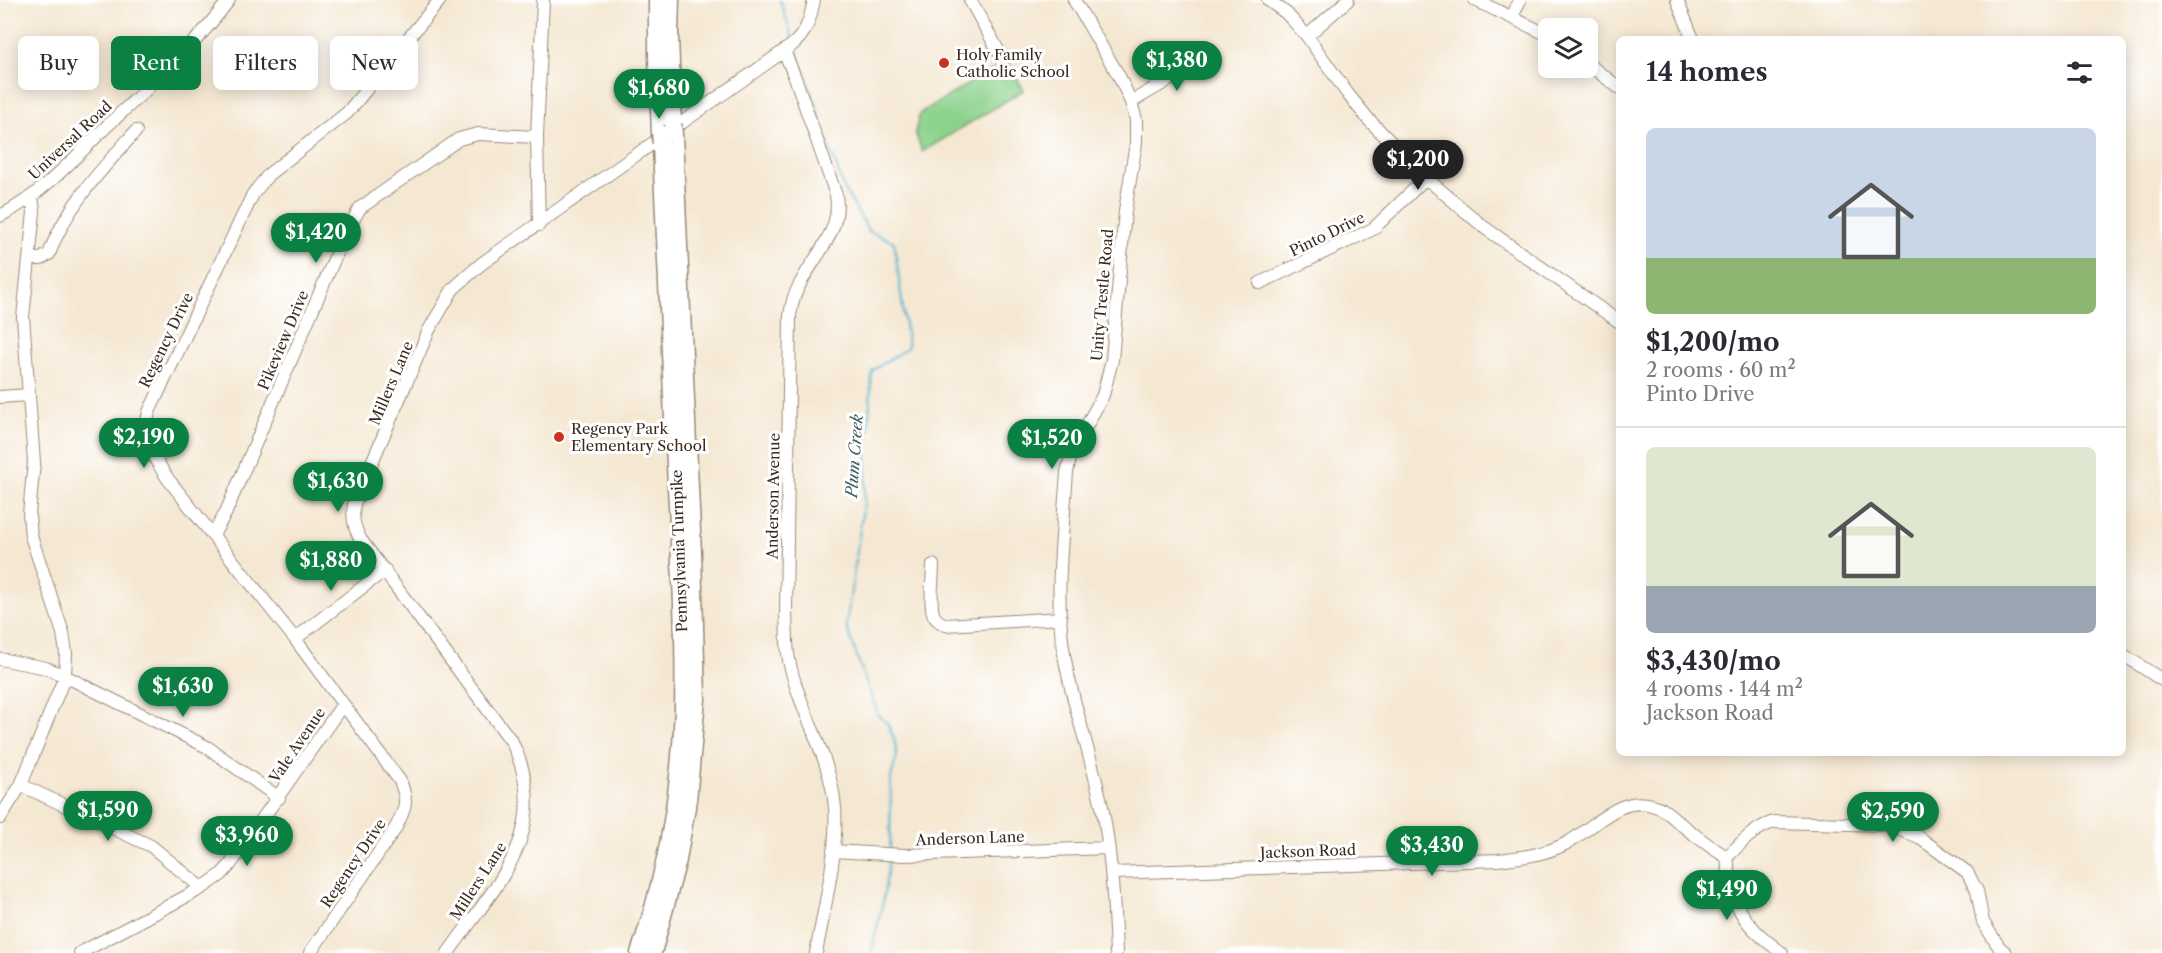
<!DOCTYPE html>
<meta charset="utf-8">
<style>
:root{--surface:#fff;--page:#f7f7f7;--text:#2b2b33;--muted:#7c7c81;--line:#e1e1e2;--accent:#0b8043}
body{margin:0;font-family:"Libre Caslon Text",serif;background:var(--page);color:var(--text);height:100vh;display:flex;flex-direction:column;font-size:22px;white-space:nowrap}
*{box-sizing:border-box;margin:0}
p{font-size:20px;color:var(--muted)}
.icon{flex:none;width:33px;height:33px;fill:none;stroke:currentColor;stroke-width:2;stroke-linecap:round;stroke-linejoin:round}
.map{position:relative;flex:1;overflow:hidden}
.panel{position:absolute;left:1616px;top:36px;width:510px;height:720px;display:flex;flex-direction:column;background:var(--surface);border-radius:9px;box-shadow:0 3px 15px #0003}
.panel>*{flex:none}
.hud{position:absolute;left:18px;top:36px;width:570px;height:54px;display:flex;gap:12px}
.tools{position:absolute;left:1538px;top:18px;display:grid;gap:12px}
.tools a{display:grid;place-items:center;width:60px;height:60px;border-radius:9px;background:var(--surface);box-shadow:0 3px 15px #0003;font-size:30px}
.price{position:absolute;translate:-50% -51px;padding:0 14px;border-radius:21px;background:var(--accent);color:#fff;font-size:20px;line-height:39px;filter:drop-shadow(0 2px 3px #0008)}
.price::after{content:'';position:absolute;left:50%;top:36px;width:18px;height:14px;margin-left:-9px;background:inherit;clip-path:polygon(0 0,100% 0,50% 100%)}
.price.active{background:#222;color:#fff}
ul{padding:0;list-style:none}
li{display:grid;align-content:center;gap:12px;height:318px;padding:0 30px}
li+li{border-top:2px solid var(--line)}
li span{display:grid;place-items:center;height:186px;border-radius:9px;color:#555}
li>.icon{margin-inline-start:auto}
span .icon{width:108px;height:108px;fill:#fffc;stroke-width:1}
li b{font-size:26px}
h2{display:flex;justify-content:space-between;align-items:center;height:72px;padding:0 30px;font-size:26px}
.tag{padding:0 21px;border-radius:9px;background:var(--surface);box-shadow:0 3px 15px #0003;font-size:21px;line-height:54px}
.tag.active{background:var(--accent);color:#fff}
.map>svg:first-child{display:block}
</style>
<div class="map">
<svg width="2162" height="953" viewBox="0 0 2162 953">
<rect width="100%" height="100%" fill="#fff"/>
<filter id="ink" filterUnits="userSpaceOnUse"><feTurbulence type="fractalNoise" baseFrequency=".0167" numOctaves="2"/><feDisplacementMap in="SourceGraphic" scale="12" xChannelSelector="R" yChannelSelector="G"/><feConvolveMatrix kernelMatrix="1 2 1 2 8 2 1 2 1" color-interpolation-filters="sRGB"/></filter>
<filter id="wash" filterUnits="userSpaceOnUse"><feTurbulence type="fractalNoise" baseFrequency=".008" numOctaves="4" result="noise"/><feDisplacementMap in="SourceGraphic" scale="24" xChannelSelector="R" yChannelSelector="G"/><feGaussianBlur stdDeviation="1.35" result="paint"/><feColorMatrix in="noise" values="0 0 0 0 0 0 0 0 0 0 0 0 0 0 0 0 0 1.4 0 .05"/><feComposite in="paint" operator="in"/></filter>
<g filter="url(#wash)">
<rect width="100%" height="100%" fill="#f5e8d3"/>
<path fill="#8bd28c" stroke="#637e55" stroke-width="1.5" d="M 1007,61 L 1024,90 L 922,152 L 915,132 L 920,113 Z"/>
<g fill="none" stroke-linecap="round" stroke-linejoin="round">
<path stroke="#4cb1cb" stroke-width="2" d="M 780,0 L 793,40
M 796,48 L 844,189 L 869,231 L 894,242 L 908,347 L 872,371 L 864,502 L 846,626 L 878,715 L 887,723 L 894,738 L 897,756 L 891,777 L 890,850
M 871,953 L 883,902 L 889,859"/>
</g>
</g>
<g filter="url(#ink)">
<g fill="none" stroke-linecap="round" stroke-linejoin="round">
<defs>
<path id="minor" d="M 970,0 L 999,52
M 1074,0 L 1119,76 L 1131,102 L 1136,120 L 1136,143 L 1125,211 L 1112,360 L 1103,395 L 1071,455 L 1067,472 C 1063,532 1054,594 1064,654 C 1073,709 1094,762 1104,817 C 1112,862 1114,907 1116,953
M 1268,0 L 1286,13 L 1307,36 L 1347,93 L 1369,120 L 1426,178 L 1485,228 L 1618,321
M 1475,0 L 1548,35
M 1677,0 L 1693,39
M 1512,17 L 1520,0
M 1307,36 L 1348,0
M 784,51 L 796,80 L 836,195 C 843,236 807,261 794,297 C 792,303 791,310 790,316 L 786,614 C 787,629 786,645 789,660 C 799,711 831,756 835,808 C 838,853 824,909 816,953
M 1587,63 L 1618,87
M 1131,102 L 1208,57
M 0,216 C 42,195 75,157 108,125 C 151,85 194,47 229,0
M 539,225 L 537,137 L 543,0
M 29,259 L 41,259 L 49,254 C 67,205 102,169 136,131
M 1260,283 L 1373,229 L 1426,178
M 0,397 L 28,395
M 213,535 L 226,512 L 345,234 L 360,208 L 459,139 L 478,134 L 537,137
M 933,565 C 933,577 929,606 934,616 C 937,621 941,623 946,625 L 1061,618
M 295,639 L 385,570
M 2122,654 L 2162,680
M 0,659 L 46,668 L 65,676 L 207,747 L 279,798
M 21,785 L 151,846 L 202,888
M 0,818 L 21,785 L 65,676 L 66,653 L 63,633 L 31,536 L 29,514 L 34,462 L 23,317 L 34,212 L 32,196
M 833,851 L 904,855 L 1108,848
M 1727,857 C 1741,843 1754,828 1774,822 L 1887,825 L 1917,836 L 1967,872 L 1977,891 L 1983,922 L 1999,947 L 2006,953
M 1727,857 C 1733,909 1741,922 1782,953
M 1113,873 L 1498,860 C 1521,857 1544,855 1565,844 C 1594,829 1619,793 1655,806 C 1666,809 1673,818 1682,825 C 1696,836 1711,848 1727,857
M 80,953 L 202,888 L 221,875 L 230,865 L 343,704
M 310,953 L 395,829 C 405,810 409,802 400,781 L 295,639 L 168,479 L 147,446 L 144,436 L 149,412 L 253,194 L 269,174 L 347,113 L 440,0
M 448,953 C 496,884 555,831 512,742 L 361,540 C 354,528 352,518 354,504 L 429,330 L 453,289 L 481,264 L 791,46 C 807,33 810,20 814,0"/>
<path id="highway" d="M 657,0 L 657,58 L 660,133
M 671,0 L 670,34 L 673,124
M 639,953 C 666,875 680,791 683,709 C 685,635 680,561 676,487 C 671,373 665,258 661,143
M 653,953 L 678,860 L 688,801 L 697,699 L 693,553 L 674,135"/>
</defs>
<use href="#minor" stroke="#988978" stroke-width="14"/>
<use href="#highway" stroke="#988978" stroke-width="19"/>
<use href="#minor" stroke="#fff" stroke-width="12"/>
<use href="#highway" stroke="#fff" stroke-width="16"/>
<defs>
<path id="highway-bridge" d="M 673,124 L 674,135
M 660,133 L 661,143"/>
</defs>
<use href="#highway-bridge" stroke="#988978" stroke-width="19" stroke-linecap="butt"/>
<use href="#highway-bridge" stroke="#fff" stroke-width="16"/>
</g>
</g>
<g fill="#c8321e" stroke="#fff" stroke-width="2">
<circle cx="944" cy="63" r="6"/>
<circle cx="559" cy="437" r="6"/>
</g>
<g text-anchor="middle" dominant-baseline="central" stroke-width="6" stroke-linejoin="round" paint-order="stroke">
<g font-size="15" fill="#3b2a1e" stroke="#fff" text-anchor="start">
<text x="956" y="54">Holy Family<tspan x="956" dy="17">Catholic School</tspan></text>
<text x="571" y="428">Regency Park<tspan x="571" dy="17">Elementary School</tspan></text>
</g>
<g font-size="15" fill="#3b2a1e" stroke="#fff">
<text transform="translate(70 140) rotate(-43)">Universal Road</text>
<text transform="translate(1327 234) rotate(-26)">Pinto Drive</text>
<text transform="translate(1102 295) rotate(-85)">Unity Trestle Road</text>
<text transform="translate(166 340) rotate(-64)">Regency Drive</text>
<text transform="translate(283 340) rotate(-67)">Pikeview Drive</text>
<text transform="translate(391 383) rotate(-67)">Millers Lane</text>
<text transform="translate(773 496) rotate(-89)">Anderson Avenue</text>
<text transform="translate(679 551) rotate(-92)">Pennsylvania Turnpike</text>
<text transform="translate(297 745) rotate(-56)">Vale Avenue</text>
<text transform="translate(970 838) rotate(-2)">Anderson Lane</text>
<text transform="translate(1308 851) rotate(-2)">Jackson Road</text>
<text transform="translate(353 863) rotate(-56)">Regency Drive</text>
<text transform="translate(478 881) rotate(-57)">Millers Lane</text>
</g>
<g font-size="16" font-style="italic" fill="#426063" stroke="#fff">
<text transform="translate(854 456) rotate(-86)">Plum Creek</text>
</g>
</g>
</svg>
<div class="tools">
<a><svg class="icon" aria-label="layers" viewBox="0 0 24 24"><path d="M12 4l9 5-9 5-9-5zM3 14l9 5 9-5"/></svg></a>
</div>
<b class="price" style="left:1177px;top:92px">$1,380</b>
<b class="price" style="left:659px;top:120px">$1,680</b>
<b class="price active" style="left:1418px;top:191px">$1,200</b>
<b class="price" style="left:316px;top:264px">$1,420</b>
<b class="price" style="left:144px;top:469px">$2,190</b>
<b class="price" style="left:1052px;top:470px">$1,520</b>
<b class="price" style="left:338px;top:513px">$1,630</b>
<b class="price" style="left:331px;top:592px">$1,880</b>
<b class="price" style="left:183px;top:718px">$1,630</b>
<b class="price" style="left:108px;top:842px">$1,590</b>
<b class="price" style="left:1893px;top:843px">$2,590</b>
<b class="price" style="left:247px;top:867px">$3,960</b>
<b class="price" style="left:1432px;top:877px">$3,430</b>
<b class="price" style="left:1727px;top:921px">$1,490</b>
<div class="hud">
<a class="tag">Buy</a>
<a class="tag active">Rent</a>
<a class="tag">Filters</a>
<a class="tag">New</a>
</div>
<section class="panel">
<h2>14 homes<svg class="icon" aria-label="filters" viewBox="0 0 24 24"><path d="M4 7h16M4 17h16"/><circle cx="9" cy="7" r="2"/><circle cx="15" cy="17" r="2"/></svg></h2>
<ul>
<li><span style="background:linear-gradient(#c9d6e8 70%,#8fb573 0)"><svg class="icon" aria-label="home" viewBox="0 0 24 24"><path d="M3 11l9-7 9 7M6 9v11h12V9"/></svg></span><div><b>$1,200/mo</b><p>2 rooms · 60 m²</p><p>Pinto Drive</p></div></li>
<li><span style="background:linear-gradient(#dfe7d0 75%,#9aa5b1 0)"><svg class="icon" aria-label="home" viewBox="0 0 24 24"><path d="M3 11l9-7 9 7M6 9v11h12V9"/></svg></span><div><b>$3,430/mo</b><p>4 rooms · 144 m²</p><p>Jackson Road</p></div></li>
</ul>
</section>
</div>
